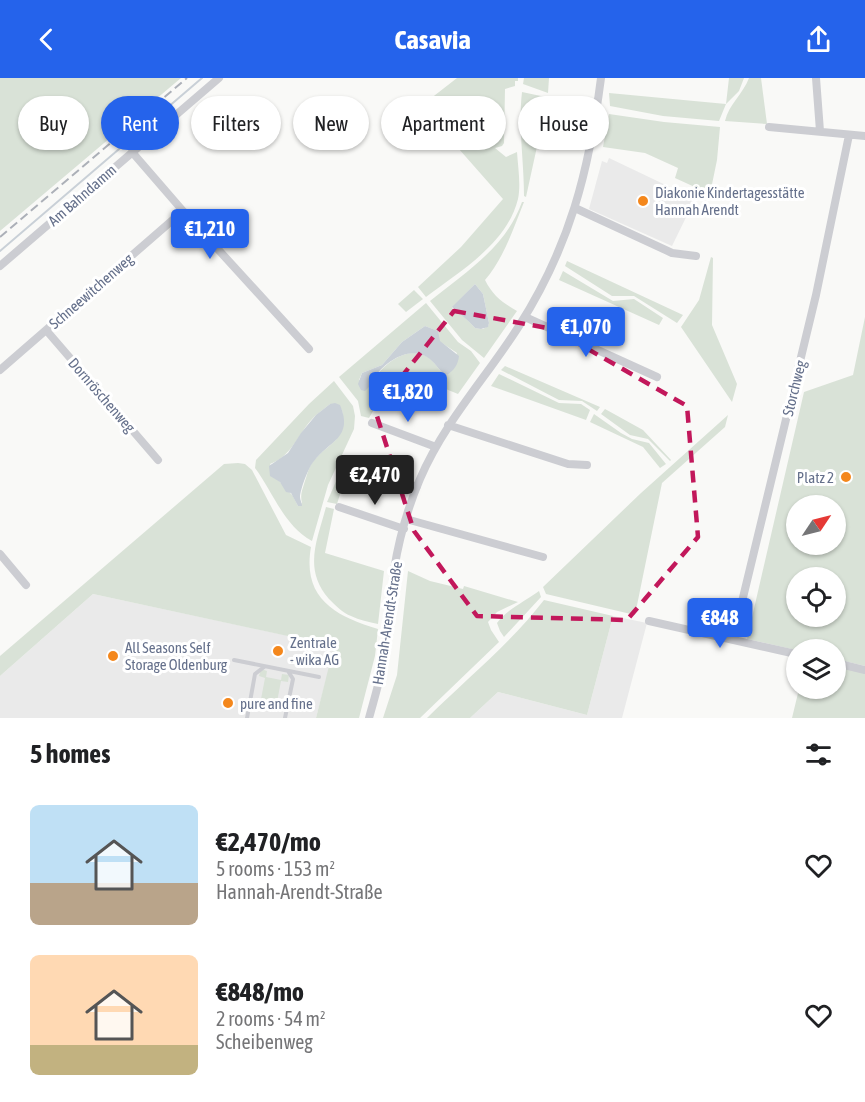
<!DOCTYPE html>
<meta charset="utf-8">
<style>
:root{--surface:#fff;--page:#f2f2f2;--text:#202124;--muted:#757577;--accent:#2563eb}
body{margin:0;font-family:"Asap Condensed",sans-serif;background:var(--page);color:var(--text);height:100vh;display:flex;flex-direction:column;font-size:22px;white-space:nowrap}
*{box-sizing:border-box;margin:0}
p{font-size:20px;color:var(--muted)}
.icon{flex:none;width:33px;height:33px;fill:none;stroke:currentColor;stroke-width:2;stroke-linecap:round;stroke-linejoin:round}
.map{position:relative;height:640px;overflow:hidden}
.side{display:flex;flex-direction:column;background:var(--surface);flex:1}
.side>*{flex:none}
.guide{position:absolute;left:18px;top:18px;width:830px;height:54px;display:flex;gap:12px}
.needle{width:39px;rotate:55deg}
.buttons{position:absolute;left:786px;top:417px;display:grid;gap:12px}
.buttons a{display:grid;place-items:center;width:60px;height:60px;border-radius:50%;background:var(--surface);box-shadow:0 2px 4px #0004;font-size:30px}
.price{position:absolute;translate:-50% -51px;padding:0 14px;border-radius:6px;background:var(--accent);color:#fff;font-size:20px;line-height:39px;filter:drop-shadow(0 2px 3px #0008)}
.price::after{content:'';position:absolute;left:50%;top:36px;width:18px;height:14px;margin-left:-9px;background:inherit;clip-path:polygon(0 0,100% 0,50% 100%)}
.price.active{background:#222;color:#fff}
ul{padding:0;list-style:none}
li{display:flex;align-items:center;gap:18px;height:150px;padding:0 30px}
li span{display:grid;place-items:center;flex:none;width:168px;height:120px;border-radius:9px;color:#555}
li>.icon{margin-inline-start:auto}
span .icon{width:72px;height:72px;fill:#fffc;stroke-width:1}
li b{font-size:26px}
h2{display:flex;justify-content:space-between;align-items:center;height:72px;padding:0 30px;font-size:26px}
.pill{padding:0 21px;border-radius:27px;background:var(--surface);box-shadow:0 2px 4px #0004;font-size:21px;line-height:54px}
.pill.active{background:var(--accent);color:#fff}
header{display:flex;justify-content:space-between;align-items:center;height:78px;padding:0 30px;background:var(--accent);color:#fff;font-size:27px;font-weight:700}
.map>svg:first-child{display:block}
</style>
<header><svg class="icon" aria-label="back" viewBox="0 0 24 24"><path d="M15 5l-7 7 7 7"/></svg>Casavia<svg class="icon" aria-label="share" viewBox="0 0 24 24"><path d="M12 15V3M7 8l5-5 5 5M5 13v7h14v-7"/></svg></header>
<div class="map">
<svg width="865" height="640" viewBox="0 0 865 640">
<rect width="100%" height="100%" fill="#f9f9f7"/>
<path fill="#eaeaea" d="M 609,80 L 695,121 L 672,168 L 589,131 L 602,83 L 607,85 Z
M 93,516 L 335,568 L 316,640 L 0,640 L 0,598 Z
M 613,538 L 647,545 L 622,640 L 470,640 L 498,614 L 587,637 Z"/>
<path fill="#d9e2d7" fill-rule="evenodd" d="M 0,0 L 181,0 L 0,153 Z
M 457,0 L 518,0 L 518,3 L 515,3 L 515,8 L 505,11 L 504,65 L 502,68 L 495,70 L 506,79 L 517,74 C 518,89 521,107 518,121 C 507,166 460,193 426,219 L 418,209 L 461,169 L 503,121 L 421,28 Z
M 524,0 L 549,0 L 548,15 L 523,6 Z
M 729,0 L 744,0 L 739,13 L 726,26 L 719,43 L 663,38 L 610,28 L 609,15 L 726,26 Z
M 749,0 L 761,0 L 767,46 L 725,43 C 729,26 743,16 749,0 Z
M 522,14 L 588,28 L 588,36 L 545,32 L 526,119 L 524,118 C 524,83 518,49 522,14 Z
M 609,36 L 664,44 L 720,49 L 717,82 L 710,116 L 675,100 L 678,90 L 645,75 L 603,69 Z
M 522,124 L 524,124 C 513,151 504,180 485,202 C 493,218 503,225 517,233 L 484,280 L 462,262 L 430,223 C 466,194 506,169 522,124 ZM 475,206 L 483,216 L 489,245 L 488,248 L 483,251 L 475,250 C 468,242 461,236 452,230 Z
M 711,179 L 713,180 L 712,247 L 737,306 L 732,324 L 681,249 L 699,222 Z
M 567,183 L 683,237 L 677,245 L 634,218 L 612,218 L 565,188 Z
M 563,193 L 613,223 L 634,221 L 663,240 L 659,247 L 559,202 Z
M 414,212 L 423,221 L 406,234 L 398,226 Z
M 426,225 L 458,264 L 471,273 L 480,285 L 458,316 L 404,294 L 394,297 L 369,340 L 361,338 L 358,323 L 339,299 ZM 425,248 L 435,252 L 439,263 L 457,275 L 447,297 L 444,296 C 438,291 434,283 428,279 C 407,266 382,287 372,304 L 359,302 L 362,295 L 382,287 L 402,264 Z
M 865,239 L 865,588 L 836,581 L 836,572 L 796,572 L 747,561 L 804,314 L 853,297 ZM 796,428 L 836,428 L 836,466 L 796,466 ZM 796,500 L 836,500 L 836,538 L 796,538 Z
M 505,288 L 600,329 L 597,333 L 582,323 L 559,322 L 501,292 Z
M 499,296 L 559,325 L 581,326 L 590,332 L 586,342 L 491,308 Z
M 334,303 L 353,328 L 355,338 L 354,351 L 328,407 L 312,463 C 284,448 273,414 255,390 L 256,382 L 309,326 ZM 330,326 L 342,332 C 346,361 333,363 316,380 C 309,386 307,398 304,406 C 302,413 300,417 302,425 L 298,428 L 293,418 L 280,404 L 270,386 C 293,378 299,353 315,338 C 320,334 325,330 330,326 Z
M 605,331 L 643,352 L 671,382 L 670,383 L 648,361 L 630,357 L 601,336 Z
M 594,336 L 621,355 L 632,361 L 649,365 L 666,386 L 660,390 L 643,369 L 590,344 Z
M 728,337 L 725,349 L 662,405 L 635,537 L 546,516 L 543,509 L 641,415 Z
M 238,385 L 245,386 L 252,392 L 286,457 L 311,469 C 302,520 335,538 378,551 L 375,578 L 359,640 L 316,640 L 334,568 L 93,516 L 0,598 L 0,578 L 224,386 Z
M 344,385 L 349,387 L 337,426 L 327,424 Z
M 326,429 L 334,431 L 325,475 L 384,493 L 378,546 C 369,544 359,542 351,538 C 343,535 335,527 329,521 C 303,491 317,463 326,429 Z
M 408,493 L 430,503 L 463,511 L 464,508 L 518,524 L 497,534 L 488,544 L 491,552 L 499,564 L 420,640 L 383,640 L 397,597 Z
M 539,513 L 541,519 L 504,559 L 500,553 L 497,545 C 507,531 526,523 539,513 Z
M 544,522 L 613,538 L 587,637 L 498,614 L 470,640 L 427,640 C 466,601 510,566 544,522 Z
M 836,588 L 865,595 L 865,640 L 792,640 L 799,611 L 836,610 Z
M 261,591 L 267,593 L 266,599 L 281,602 L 282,596 L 289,597 L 288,604 L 281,603 L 277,624 L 261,621 L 265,600 L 259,598 Z"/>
<path fill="#c9d0d7" d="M 475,206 L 483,216 L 489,245 L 488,249 L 481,251 L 475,250 C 468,242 460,236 452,229 Z
M 425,248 L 438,253 L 440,263 L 459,278 C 458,287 454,292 447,297 L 444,296 C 438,291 434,283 427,279 C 409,268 387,283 376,297 C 372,303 371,308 365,313 L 361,312 L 358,306 L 362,295 L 382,287 L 402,264 Z
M 335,325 L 340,327 C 354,360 329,363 314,383 C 309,388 300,412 300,419 C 300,422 302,425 302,428 L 298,428 L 291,415 L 286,414 L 280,404 L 270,398 L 269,388 L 288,375 L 301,355 L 316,337 L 330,326 Z"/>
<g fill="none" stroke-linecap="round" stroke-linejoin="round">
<path stroke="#c9d0d7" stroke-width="2" d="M 0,173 L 202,0"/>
<path stroke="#cccdd2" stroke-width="4" d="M 234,582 L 319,599
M 247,640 L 255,596 L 264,589
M 285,640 L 293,601 L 288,593"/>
<path stroke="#cccdd2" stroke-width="8" d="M 816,0 L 820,53
M 769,49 L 865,58
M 132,74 L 183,133 L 309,271
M 575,130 L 672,175 L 696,178
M 0,188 L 219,0
M 525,239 L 657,299
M 46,252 L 158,382
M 0,292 L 183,133
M 372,345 L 436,369
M 448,347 L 568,386 L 587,387
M 352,386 L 417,409
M 339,429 L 404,451
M 406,441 L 543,479
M 0,476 L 26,507
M 649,543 L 796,576
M 733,561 L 816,217 L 849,57
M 836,585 L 865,592
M 369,640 C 375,618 382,596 385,574 C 389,547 390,519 394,492 C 399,461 408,429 420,401 C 445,343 486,300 519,248 C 570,168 589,93 601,0"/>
<path stroke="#acb0b8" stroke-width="2" stroke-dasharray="9 4.5" stroke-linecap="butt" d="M 0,159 L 187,0"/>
</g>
<path fill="none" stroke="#c2185b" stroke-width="4.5" stroke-dasharray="12 8" stroke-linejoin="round" d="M 454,233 L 553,251 L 687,328 L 698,459 L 627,542 L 477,538 L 414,453 L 375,332 Z"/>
<g fill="#f4871c" stroke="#fff" stroke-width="2">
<circle cx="643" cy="123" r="6"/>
<circle cx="846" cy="399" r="6"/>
<circle cx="278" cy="573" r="6"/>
<circle cx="113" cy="578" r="6"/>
<circle cx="228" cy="625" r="6"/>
</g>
<g text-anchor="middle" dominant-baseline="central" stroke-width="6" stroke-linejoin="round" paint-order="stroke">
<g font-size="15" fill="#65708b" stroke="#fff" text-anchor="start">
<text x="655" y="114">Diakonie Kindertagesstätte<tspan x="655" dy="17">Hannah Arendt</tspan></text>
<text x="834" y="399" text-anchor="end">Platz 2</text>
<text x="290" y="564">Zentrale<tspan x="290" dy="17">- wika AG</tspan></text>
<text x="125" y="569">All Seasons Self<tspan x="125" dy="17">Storage Oldenburg</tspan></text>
<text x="240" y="625">pure and fine</text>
</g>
<g font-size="15" fill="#65708b" stroke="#fff">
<text transform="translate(82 117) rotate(-41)">Am Bahndamm</text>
<text transform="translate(91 213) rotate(-41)">Schneewitchenweg</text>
<text transform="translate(794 310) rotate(-76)">Storchweg</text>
<text transform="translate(102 317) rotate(49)">Dornröschenweg</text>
<text transform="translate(387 545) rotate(-81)">Hannah-Arendt-Straße</text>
</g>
</g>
</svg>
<div class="buttons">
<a><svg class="needle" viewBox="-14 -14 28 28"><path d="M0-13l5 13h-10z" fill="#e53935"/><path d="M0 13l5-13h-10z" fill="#757577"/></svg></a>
<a><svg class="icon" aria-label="locate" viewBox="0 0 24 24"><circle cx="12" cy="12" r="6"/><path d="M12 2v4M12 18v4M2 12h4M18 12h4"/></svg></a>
<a><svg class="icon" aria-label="layers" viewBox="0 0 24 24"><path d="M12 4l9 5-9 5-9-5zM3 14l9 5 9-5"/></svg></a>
</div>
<b class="price" style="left:210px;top:182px">€1,210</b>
<b class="price" style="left:586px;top:280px">€1,070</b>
<b class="price" style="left:408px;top:345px">€1,820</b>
<b class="price active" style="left:375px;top:428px">€2,470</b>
<b class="price" style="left:720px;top:571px">€848</b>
<div class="guide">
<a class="pill">Buy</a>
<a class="pill active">Rent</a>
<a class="pill">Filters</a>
<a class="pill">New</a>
<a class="pill">Apartment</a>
<a class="pill">House</a>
</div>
</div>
<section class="side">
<h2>5 homes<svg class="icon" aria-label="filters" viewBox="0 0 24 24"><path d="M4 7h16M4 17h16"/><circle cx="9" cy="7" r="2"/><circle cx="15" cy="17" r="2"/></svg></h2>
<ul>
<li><span style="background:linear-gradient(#bfe0f5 65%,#b9a48a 0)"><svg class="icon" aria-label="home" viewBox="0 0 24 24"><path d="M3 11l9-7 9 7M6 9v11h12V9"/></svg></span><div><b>€2,470/mo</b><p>5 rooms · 153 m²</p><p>Hannah-Arendt-Straße</p></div><svg class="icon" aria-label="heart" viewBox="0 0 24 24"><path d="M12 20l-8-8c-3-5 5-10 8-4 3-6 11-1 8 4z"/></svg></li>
<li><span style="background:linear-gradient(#ffd9b3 75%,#c2b280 0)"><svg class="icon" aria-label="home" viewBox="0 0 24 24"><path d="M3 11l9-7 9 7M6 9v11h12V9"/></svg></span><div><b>€848/mo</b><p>2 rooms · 54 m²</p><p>Scheibenweg</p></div><svg class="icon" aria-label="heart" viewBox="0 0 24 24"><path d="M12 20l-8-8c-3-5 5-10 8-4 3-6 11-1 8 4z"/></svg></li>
</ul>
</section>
